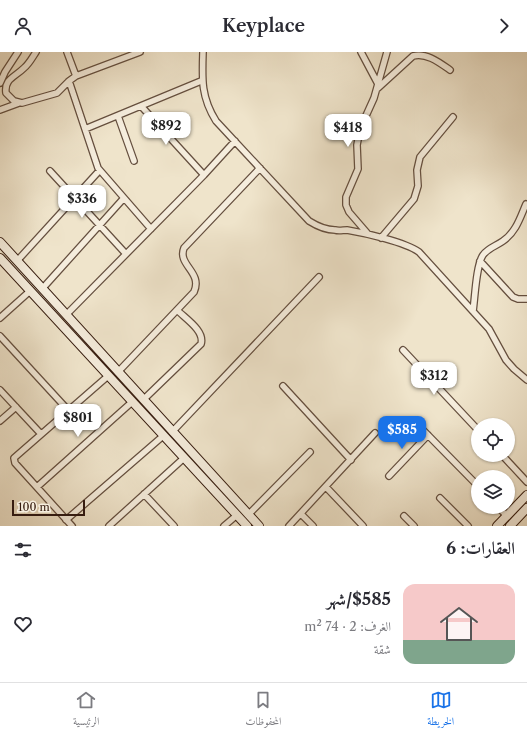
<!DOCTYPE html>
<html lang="ar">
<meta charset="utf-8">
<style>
:root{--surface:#fff;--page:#f7f7f7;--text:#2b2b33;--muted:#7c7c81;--line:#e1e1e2;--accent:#1a73e8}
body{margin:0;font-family:"Libre Caslon Text",Amiri,serif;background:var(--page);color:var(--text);direction:rtl;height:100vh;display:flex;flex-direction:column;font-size:15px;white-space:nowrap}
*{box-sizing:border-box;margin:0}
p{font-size:13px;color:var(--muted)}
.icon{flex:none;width:22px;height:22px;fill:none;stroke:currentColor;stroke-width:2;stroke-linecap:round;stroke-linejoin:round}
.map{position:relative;height:474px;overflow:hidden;direction:ltr}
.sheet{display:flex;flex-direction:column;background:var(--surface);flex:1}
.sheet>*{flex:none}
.tools{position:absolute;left:471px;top:366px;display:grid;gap:8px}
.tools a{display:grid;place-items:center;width:44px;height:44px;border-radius:50%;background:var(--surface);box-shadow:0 1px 3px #0004;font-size:20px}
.scale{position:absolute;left:12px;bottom:10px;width:73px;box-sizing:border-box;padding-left:4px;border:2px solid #371d10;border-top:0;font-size:11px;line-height:14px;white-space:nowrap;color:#371d10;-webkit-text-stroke:3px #f5eddd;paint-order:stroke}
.price{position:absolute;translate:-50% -34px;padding:0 9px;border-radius:8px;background:#fff;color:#222;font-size:13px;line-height:26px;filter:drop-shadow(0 1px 2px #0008)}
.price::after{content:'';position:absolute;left:50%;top:24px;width:12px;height:9px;margin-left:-6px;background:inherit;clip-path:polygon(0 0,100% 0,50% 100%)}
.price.current{background:var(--accent);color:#fff}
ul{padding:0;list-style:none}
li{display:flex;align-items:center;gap:12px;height:100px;padding:0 12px}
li+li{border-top:1px solid var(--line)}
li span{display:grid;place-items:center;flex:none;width:112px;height:80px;border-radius:12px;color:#555}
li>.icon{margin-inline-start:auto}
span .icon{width:48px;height:48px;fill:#fffc;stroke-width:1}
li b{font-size:17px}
h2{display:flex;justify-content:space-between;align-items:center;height:48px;padding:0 12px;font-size:17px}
header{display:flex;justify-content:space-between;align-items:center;height:52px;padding:0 12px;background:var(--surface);font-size:18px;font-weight:600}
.tabs{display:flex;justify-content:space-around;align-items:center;height:56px;border-top:1px solid var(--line);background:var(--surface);font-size:11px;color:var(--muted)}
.tabs a{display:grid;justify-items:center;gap:2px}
.tabs .current{color:var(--accent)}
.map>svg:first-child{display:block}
</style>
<header><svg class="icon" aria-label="forward" viewBox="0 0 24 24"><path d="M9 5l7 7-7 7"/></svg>Keyplace<svg class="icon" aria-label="person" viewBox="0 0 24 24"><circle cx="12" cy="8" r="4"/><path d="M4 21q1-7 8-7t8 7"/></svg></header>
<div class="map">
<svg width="527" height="474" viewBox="0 0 527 474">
<rect width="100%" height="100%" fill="#efe4cb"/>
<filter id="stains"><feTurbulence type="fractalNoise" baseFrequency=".005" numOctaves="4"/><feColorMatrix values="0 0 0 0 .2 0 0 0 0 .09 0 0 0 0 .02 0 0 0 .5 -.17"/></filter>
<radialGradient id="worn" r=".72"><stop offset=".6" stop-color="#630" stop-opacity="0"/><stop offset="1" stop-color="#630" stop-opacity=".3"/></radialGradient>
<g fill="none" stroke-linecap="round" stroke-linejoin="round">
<defs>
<path id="street" d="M 36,0 C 32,6 29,12 24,16 C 15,25 4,27 6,41 L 14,49 L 22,51 L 57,41 L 69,29 L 76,24 L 140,0
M 67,0 L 76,24
M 203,0 C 202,27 201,45 216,69 L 309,169 C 317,174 325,178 335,178 C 339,179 343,178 347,178 C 365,181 405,190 419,200 L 489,277 L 506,308 L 514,317 L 527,328
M 361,0 L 378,32
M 69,29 L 98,116 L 151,177
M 0,31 L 5,20 L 18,0
M 378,36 L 413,4 C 426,0 440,11 450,18
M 141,54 L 204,123
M 0,58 L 19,51
M 118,64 L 134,109
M 85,77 L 201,29
M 50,119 L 126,202
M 368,182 L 349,160 L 346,153 L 346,145 L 358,117 L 357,93 L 360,77 L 374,46 L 387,0
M 381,186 L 414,147 L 418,134 L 417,118 L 420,105 L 453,65
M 17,209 L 99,119
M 480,209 L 513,245 L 518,247 L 527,247
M 42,237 L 124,146
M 473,259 C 475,246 476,213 483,203 C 488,196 496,194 503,189 C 516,180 520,166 526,152
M 66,263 L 204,123 L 235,89
M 0,266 L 30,239
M 0,284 L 68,358
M 403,298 L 478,378
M 118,320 L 194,240 C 203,220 177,213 184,196 L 260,116
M 283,334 L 351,408
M 0,338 L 41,382
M 143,348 L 201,292 C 205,279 186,267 177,258
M 0,369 L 16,355
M 419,374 L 478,434
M 172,380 L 319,225
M 502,403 L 527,430
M 389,424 L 428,383
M 37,435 L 132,350
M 326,435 L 363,474
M 144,442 L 174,474
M 440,446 L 468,474
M 498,455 L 507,464
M 301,462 L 313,474
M 248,463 L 310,400
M 404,464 L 414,474
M 66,468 L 163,384
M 72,474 L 15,411 L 14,406 L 108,324
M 109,474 L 184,406
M 224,474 L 237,463
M 289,474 L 375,381"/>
<path id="secondary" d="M 0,190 L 259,474
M 0,206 L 247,474
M 497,474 L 527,443
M 510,474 L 527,456"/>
</defs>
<use href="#street" stroke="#654f3f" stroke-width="8"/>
<use href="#secondary" stroke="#371d10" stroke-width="10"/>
<use href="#street" stroke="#f5eddd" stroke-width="5.5"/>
<use href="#secondary" stroke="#f5eddd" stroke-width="8"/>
</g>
<rect width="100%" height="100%" filter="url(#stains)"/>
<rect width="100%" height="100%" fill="url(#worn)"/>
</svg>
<div class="tools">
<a><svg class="icon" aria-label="locate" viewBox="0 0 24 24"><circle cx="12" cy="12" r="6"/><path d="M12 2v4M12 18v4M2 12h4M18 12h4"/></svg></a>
<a><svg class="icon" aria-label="layers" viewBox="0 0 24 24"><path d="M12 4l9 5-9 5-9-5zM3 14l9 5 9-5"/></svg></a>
</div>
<div class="scale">100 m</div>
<b class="price" style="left:166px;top:94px">$892</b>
<b class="price" style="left:348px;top:96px">$418</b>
<b class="price" style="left:82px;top:167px">$336</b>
<b class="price" style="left:434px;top:344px">$312</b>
<b class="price" style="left:78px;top:386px">$801</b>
<b class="price current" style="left:402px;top:398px">$585</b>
</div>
<section class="sheet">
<h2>العقارات: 6<svg class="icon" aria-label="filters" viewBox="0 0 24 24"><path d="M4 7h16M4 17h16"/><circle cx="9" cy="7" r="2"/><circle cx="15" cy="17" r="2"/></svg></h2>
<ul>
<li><span style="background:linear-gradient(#f6c9c9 70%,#7fa58c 0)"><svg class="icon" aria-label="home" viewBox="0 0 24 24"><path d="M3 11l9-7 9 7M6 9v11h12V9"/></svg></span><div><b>$585/شهر</b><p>الغرف: 2 · 74 m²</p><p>شقة</p></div><svg class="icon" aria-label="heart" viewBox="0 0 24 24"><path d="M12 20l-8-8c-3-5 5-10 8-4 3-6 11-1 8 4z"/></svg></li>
</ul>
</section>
<nav class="tabs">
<a class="current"><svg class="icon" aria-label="map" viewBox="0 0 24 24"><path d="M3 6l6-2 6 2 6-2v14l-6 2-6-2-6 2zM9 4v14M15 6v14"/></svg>الخريطة</a>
<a><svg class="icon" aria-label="saved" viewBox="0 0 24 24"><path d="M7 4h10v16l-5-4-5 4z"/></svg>المحفوظات</a>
<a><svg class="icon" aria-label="home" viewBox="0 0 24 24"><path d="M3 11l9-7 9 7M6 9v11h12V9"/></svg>الرئيسية</a>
</nav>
